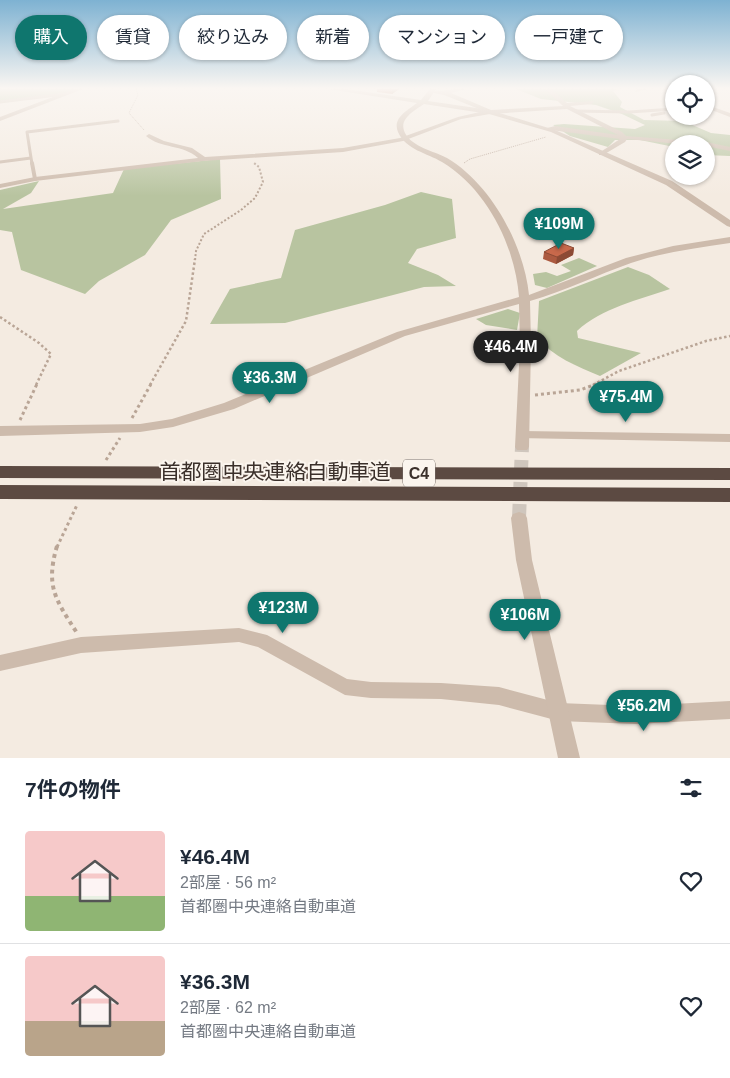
<!DOCTYPE html>
<html lang="ja">
<meta charset="utf-8">
<style>
:root{--surface:#fff;--page:#f6f6f7;--text:#1f2937;--muted:#747a83;--line:#e0e1e3;--accent:#0f766e}
body{margin:0;font-family:Helvetica,"Noto Sans JP",sans-serif;background:var(--page);color:var(--text);height:100vh;display:flex;flex-direction:column;font-size:19px;white-space:nowrap}
*{box-sizing:border-box;margin:0}
p{font-size:16px;color:var(--muted)}
.icon{flex:none;width:28px;height:28px;fill:none;stroke:currentColor;stroke-width:2;stroke-linecap:round;stroke-linejoin:round}
.map{position:relative;height:758px;overflow:hidden}
.side{display:flex;flex-direction:column;background:var(--surface);flex:1}
.side>*{flex:none}
.top-card{position:absolute;left:15px;top:15px;width:700px;height:45px;display:flex;gap:10px}
.buttons{position:absolute;left:665px;top:75px;display:grid;gap:10px}
.buttons a{display:grid;place-items:center;width:50px;height:50px;border-radius:50%;background:var(--surface);box-shadow:0 1px 4px #0004;font-size:25px}
.price{position:absolute;translate:-50% -42px;padding:0 11px;border-radius:18px;background:var(--accent);color:#fff;font-size:16px;line-height:32px;filter:drop-shadow(0 1px 2px #0008)}
.price::after{content:'';position:absolute;left:50%;top:30px;width:15px;height:11px;margin-left:-8px;background:inherit;clip-path:polygon(0 0,100% 0,50% 100%)}
.price.on{background:#222;color:#fff}
ul{padding:0;list-style:none}
li{display:flex;align-items:center;gap:15px;height:125px;padding:0 25px}
li+li{border-top:1px solid var(--line)}
li span{display:grid;place-items:center;flex:none;width:140px;height:100px;border-radius:5px;color:#555}
li>.icon{margin-inline-start:auto}
span .icon{width:60px;height:60px;fill:#fffc;stroke-width:1}
li b{font-size:21px}
h2{display:flex;justify-content:space-between;align-items:center;height:60px;padding:0 25px;font-size:21px}
.tag{padding:0 18px;border-radius:22px;background:var(--surface);box-shadow:0 1px 4px #0004;font-size:18px;line-height:45px}
.tag.on{background:var(--accent);color:#fff}
.map>svg:first-child{display:block}
</style>
<div class="map">
<svg width="730" height="758" viewBox="0 0 730 758">
<rect width="100%" height="100%" fill="#f4ebe1"/>
<path fill="#b8c4a0" d="M 0,89 L 75,89 L 65,93 L 0,101 Z
M 516,89 L 618,89 L 613,91 L 622,102 L 620,107 L 644,120 L 683,121 L 711,133 L 730,135 L 730,156 L 706,155 L 706,144 L 674,144 L 674,147 L 640,140 L 615,140 L 608,147 L 570,136 L 553,125 L 564,124 L 635,129 L 645,125 L 622,114 L 596,105 L 541,99 Z
M 220,159 L 221,199 L 171,220 L 145,255 L 99,281 L 85,294 L 21,270 L 12,232 L 0,230 L 0,190 L 39,181 L 31,193 L 3,209 L 113,193 L 124,169 Z
M 421,192 L 452,199 L 456,238 L 417,249 L 408,263 L 438,275 L 456,286 L 424,287 L 285,323 L 210,324 L 230,289 L 281,278 L 295,230 L 385,205 Z
M 579,258 L 597,266 L 547,288 L 535,285 L 533,274 L 546,272 L 557,276 L 571,271 L 561,265 Z
M 628,267 L 649,275 L 670,289 C 638,300 602,308 577,331 L 578,338 L 641,353 L 600,376 C 576,366 554,357 537,338 L 539,301 Z
M 508,309 L 520,313 L 517,330 L 486,325 L 476,319 Z"/>
<g fill="none" stroke-linecap="round" stroke-linejoin="round">
<path stroke="#cfc6bd" stroke-width="14" stroke-dasharray="14 8" stroke-linecap="butt" d="M 519,518 L 522,447"/>
<path stroke="#b9a596" stroke-width="1" stroke-dasharray="1 1" stroke-linecap="butt" d="M 136,89 L 138,95 L 129,113 L 144,130
M 464,163 L 470,159 L 546,137"/>
<path stroke="#b9a596" stroke-width="2" stroke-dasharray="2 2" stroke-linecap="butt" d="M 195,260 L 196,251 L 204,234 L 241,210 L 255,198 L 263,182 L 259,167 L 254,163"/>
<path stroke="#b9a596" stroke-width="2.5" stroke-dasharray="2.5 2.5" stroke-linecap="butt" d="M 0,317 L 39,343 L 51,354 L 36,385
M 150,385 L 186,321 L 195,259
M 593,385 L 619,371 L 706,341 L 730,336"/>
<path stroke="#b9a596" stroke-width="3" stroke-dasharray="3 3" stroke-linecap="butt" d="M 535,395 L 580,390 L 596,384
M 132,418 L 151,384
M 20,420 L 37,384
M 106,460 L 120,438
M 57,547 L 77,505"/>
<path stroke="#b9a596" stroke-width="4" stroke-dasharray="4 4" stroke-linecap="butt" d="M 57,546 C 45,587 56,600 77,633"/>
<path stroke="#cdbbac" stroke-width="3" d="M 0,102 L 65,94
M 576,111 L 629,112 L 674,109
M 652,115 L 664,113
M 0,162 L 31,158
M 32,164 L 27,132 L 118,121"/>
<path stroke="#cdbbac" stroke-width="4" d="M 32,163 L 35,179"/>
<path fill="#cdbbac" fill-rule="evenodd" d="M 455,89 L 467,89 L 451,93 L 491,110 L 563,106 L 545,89 L 551,89 L 567,103 L 594,101 L 592,104 L 570,106 L 622,132 L 626,136 L 706,142 L 730,147 L 730,151 L 706,146 L 706,144 L 679,144 L 627,139 L 625,142 L 603,155 L 599,155 L 599,153 L 620,139 L 543,129 L 555,126 L 618,135 L 567,109 L 490,114 L 461,119 L 403,141 L 343,152 L 203,161 L 35,181 L 0,188 L 0,184 L 35,177 L 198,158 C 183,144 161,149 146,136 L 149,134 L 164,141 L 192,148 L 205,157 L 343,148 L 400,138 L 458,117 L 484,111 L 444,95 L 429,92 Z
M 637,89 L 649,89 L 635,92 Z
M 706,101 L 713,107 L 730,113 L 730,117 L 709,109 L 706,106 Z
M 522,431 L 730,434 L 730,442 L 518,438 L 516,435 L 518,432 Z
M 239,628 L 267,635 L 347,679 L 371,682 L 441,683 L 499,687 L 559,703 L 635,706 L 730,701 L 730,719 L 635,724 L 559,721 L 499,705 L 441,699 L 371,698 L 345,695 L 258,647 L 239,642 L 81,653 L 0,671 L 0,655 L 81,637 Z"/>
<path fill="#cdbbac" fill-rule="evenodd" d="M 74,89 L 83,89 L 0,121 L 0,117 Z
M 328,89 L 346,89 L 421,100 L 430,89 L 436,89 L 428,101 L 490,110 L 555,130 L 672,181 L 730,220 L 730,227 L 727,226 L 666,185 L 551,132 L 489,114 L 424,104 C 414,111 398,119 405,133 C 412,147 434,151 447,158 C 491,184 524,245 529,295 L 626,258 L 673,246 L 730,237 L 730,243 C 697,248 663,252 631,263 C 597,275 565,291 530,301 L 531,345 L 529,447 L 527,450 L 517,450 L 515,447 L 520,345 L 519,304 L 405,336 L 234,409 L 173,427 L 140,432 L 0,436 L 0,426 L 140,424 L 172,419 L 224,403 L 397,332 L 519,297 C 515,246 487,189 442,162 C 427,153 406,150 398,132 C 392,118 408,110 417,103 Z
M 519,512 L 525,514 L 527,518 L 532,560 L 580,758 L 558,758 L 516,560 L 511,518 L 513,514 Z"/>
<path fill="#5c4a42" fill-rule="evenodd" d="M 0,466 L 730,468 L 730,480 L 0,478 Z
M 0,485 L 730,488 L 730,502 L 0,499 Z"/>
</g>
<path fill="#ac5a40" d="M 377,89 L 399,89 L 392,94 L 377,92 Z
M 574,248 L 573,255 L 556,264 L 543,259 L 544,252 Z"/>
<path fill="#8c4a34" d="M 392,89 L 399,89 L 392,94 Z
M 574,248 L 573,255 L 556,264 L 557,257 Z"/>
<path fill="#c8694b" stroke="#8c4a34" d="M 561,243 L 574,248 L 557,257 L 544,252 Z"/>
<linearGradient id="sky" x2="0" y2="1"><stop stop-color="#7eb2d2"/><stop offset="0.45" stop-color="#faf6f2"/><stop offset="1" stop-color="#faf6f2" stop-opacity="0"/></linearGradient>
<rect width="730" height="196" fill="url(#sky)"/>
<g text-anchor="middle" dominant-baseline="central" stroke-width="4" stroke-linejoin="round" paint-order="stroke">
<rect fill="#fbf5ee" stroke="#756b66" stroke-width="1" x="403" y="459.5" width="32" height="27" rx="4"/>
<g font-size="16" font-weight="bold" fill="#3b302b">
<text x="419" y="473">C4</text>
</g>
<g font-size="21" fill="#3b302b" stroke="#fbf5ee">
<text x="275" y="471">首都圏中央連絡自動車道</text>
</g>
</g>
</svg>
<div class="buttons">
<a><svg class="icon" aria-label="locate" viewBox="0 0 24 24"><circle cx="12" cy="12" r="6"/><path d="M12 2v4M12 18v4M2 12h4M18 12h4"/></svg></a>
<a><svg class="icon" aria-label="layers" viewBox="0 0 24 24"><path d="M12 4l9 5-9 5-9-5zM3 14l9 5 9-5"/></svg></a>
</div>
<b class="price" style="left:559px;top:250px">¥109M</b>
<b class="price on" style="left:511px;top:373px">¥46.4M</b>
<b class="price" style="left:270px;top:404px">¥36.3M</b>
<b class="price" style="left:626px;top:423px">¥75.4M</b>
<b class="price" style="left:283px;top:634px">¥123M</b>
<b class="price" style="left:525px;top:641px">¥106M</b>
<b class="price" style="left:644px;top:732px">¥56.2M</b>
<div class="top-card">
<a class="tag on">購入</a>
<a class="tag">賃貸</a>
<a class="tag">絞り込み</a>
<a class="tag">新着</a>
<a class="tag">マンション</a>
<a class="tag">一戸建て</a>
</div>
</div>
<section class="side">
<h2>7件の物件<svg class="icon" aria-label="filters" viewBox="0 0 24 24"><path d="M4 7h16M4 17h16"/><circle cx="9" cy="7" r="2"/><circle cx="15" cy="17" r="2"/></svg></h2>
<ul>
<li><span style="background:linear-gradient(#f6c9c9 65%,#8fb573 0)"><svg class="icon" aria-label="home" viewBox="0 0 24 24"><path d="M3 11l9-7 9 7M6 9v11h12V9"/></svg></span><div><b>¥46.4M</b><p>2部屋 · 56 m²</p><p>首都圏中央連絡自動車道</p></div><svg class="icon" aria-label="heart" viewBox="0 0 24 24"><path d="M12 20l-8-8c-3-5 5-10 8-4 3-6 11-1 8 4z"/></svg></li>
<li><span style="background:linear-gradient(#f6c9c9 65%,#b9a48a 0)"><svg class="icon" aria-label="home" viewBox="0 0 24 24"><path d="M3 11l9-7 9 7M6 9v11h12V9"/></svg></span><div><b>¥36.3M</b><p>2部屋 · 62 m²</p><p>首都圏中央連絡自動車道</p></div><svg class="icon" aria-label="heart" viewBox="0 0 24 24"><path d="M12 20l-8-8c-3-5 5-10 8-4 3-6 11-1 8 4z"/></svg></li>
</ul>
</section>
